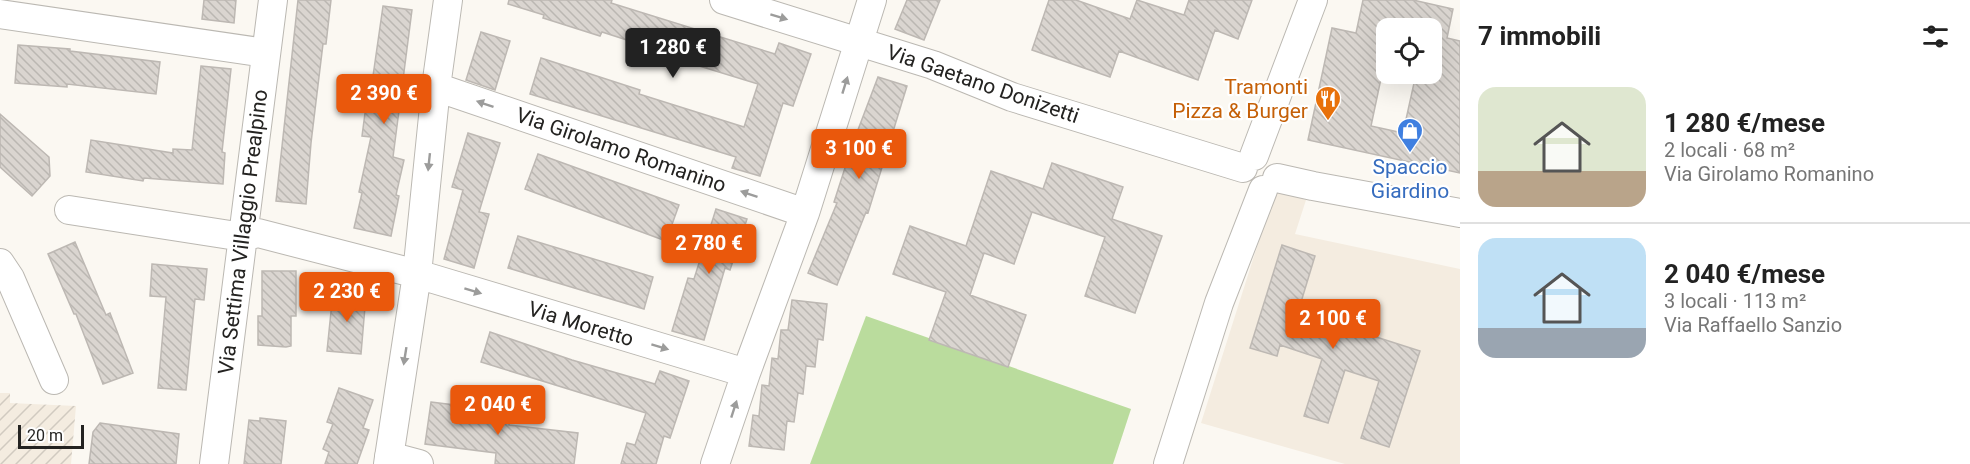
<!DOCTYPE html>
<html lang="it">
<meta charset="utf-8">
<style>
:root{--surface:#fff;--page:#f6f6f6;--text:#222;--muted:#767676;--line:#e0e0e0;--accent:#ea580c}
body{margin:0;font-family:Roboto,sans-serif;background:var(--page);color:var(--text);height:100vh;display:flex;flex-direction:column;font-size:22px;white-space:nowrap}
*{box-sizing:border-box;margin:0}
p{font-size:20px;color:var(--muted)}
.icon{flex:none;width:33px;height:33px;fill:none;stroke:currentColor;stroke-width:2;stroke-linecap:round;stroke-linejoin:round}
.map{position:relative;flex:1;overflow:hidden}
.panel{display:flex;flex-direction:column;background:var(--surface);width:510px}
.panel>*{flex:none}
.controls{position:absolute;left:1376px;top:18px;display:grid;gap:12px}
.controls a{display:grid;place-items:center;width:66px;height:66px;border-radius:12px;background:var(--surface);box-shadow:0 6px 24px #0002;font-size:30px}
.scale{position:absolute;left:18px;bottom:15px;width:66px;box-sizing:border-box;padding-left:6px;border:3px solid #242321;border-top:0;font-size:16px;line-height:21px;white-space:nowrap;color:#242321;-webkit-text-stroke:4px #fff;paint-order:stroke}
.price{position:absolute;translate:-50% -51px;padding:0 14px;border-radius:6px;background:var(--accent);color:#fff;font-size:20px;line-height:39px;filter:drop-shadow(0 2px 3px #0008)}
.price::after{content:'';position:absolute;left:50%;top:36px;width:18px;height:14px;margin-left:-9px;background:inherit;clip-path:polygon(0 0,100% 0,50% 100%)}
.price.current{background:#222;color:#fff}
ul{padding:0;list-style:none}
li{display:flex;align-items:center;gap:18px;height:150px;padding:0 18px}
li+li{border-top:2px solid var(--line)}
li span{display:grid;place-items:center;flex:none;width:168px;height:120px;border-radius:18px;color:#555}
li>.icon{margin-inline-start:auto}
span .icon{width:72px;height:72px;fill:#fffc;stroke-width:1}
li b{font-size:26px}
h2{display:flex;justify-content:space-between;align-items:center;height:72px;padding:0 18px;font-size:26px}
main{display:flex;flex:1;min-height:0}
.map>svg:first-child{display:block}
</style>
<main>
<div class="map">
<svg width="1460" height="464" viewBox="0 0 1460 464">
<defs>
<pattern id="industrial-furrows" width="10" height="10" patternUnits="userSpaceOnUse" patternTransform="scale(1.5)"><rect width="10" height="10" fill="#f4ece0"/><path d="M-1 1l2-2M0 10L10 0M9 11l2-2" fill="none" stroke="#d1cac0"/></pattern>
<pattern id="building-back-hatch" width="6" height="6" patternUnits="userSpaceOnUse" patternTransform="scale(1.5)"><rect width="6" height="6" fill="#dad5d0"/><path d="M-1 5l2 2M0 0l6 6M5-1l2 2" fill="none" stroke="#bbb7b2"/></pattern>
</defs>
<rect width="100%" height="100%" fill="#fbf8f2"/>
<path fill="#f4ece0" d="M 1275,190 L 1306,200 L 1295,234 L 1460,269 L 1460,464 L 1345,464 L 1201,423 Z"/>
<path fill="url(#industrial-furrows)" d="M 0,393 L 10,393 L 10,403 L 76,406 L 71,464 L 0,464 Z"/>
<path fill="#badc9d" d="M 866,316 L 1131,409 L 1113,464 L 810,464 Z"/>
<path fill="url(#building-back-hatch)" stroke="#bdb8b3" stroke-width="1.5" fill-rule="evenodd" d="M 204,0 L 236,0 L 234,23 L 202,19 Z
M 298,0 L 331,0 L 326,44 L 323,44 L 311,143 L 306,204 L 276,201 Z
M 509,0 L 612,0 L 611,3 L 775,54 L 779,43 L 811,54 L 793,106 L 783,103 L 760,176 L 732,168 L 736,157 L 530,94 L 541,58 L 640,90 L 639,94 L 744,127 L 758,84 L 686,62 L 686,59 L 602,32 L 600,36 L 543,18 L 544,15 L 508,4 Z
M 907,0 L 940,0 L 924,40 L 895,29 Z
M 1049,0 L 1076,0 L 1130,19 L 1137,0 L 1184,15 L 1189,0 L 1252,0 L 1238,39 L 1215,30 L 1198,80 L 1119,51 L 1110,77 L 1032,50 Z
M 1363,0 L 1413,0 L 1453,9 L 1447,38 L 1460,41 L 1460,173 L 1308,140 L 1332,28 L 1356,33 ZM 1386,28 L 1431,28 L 1431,74 L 1416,74 L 1403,133 L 1371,126 L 1386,55 Z
M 383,6 L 412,10 L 393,157 L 404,160 L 396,195 L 399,196 L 391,236 L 354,228 L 362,193 L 359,192 L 371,137 L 362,136 L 370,75 L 373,76 Z
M 481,32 L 510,41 L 495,90 L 466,80 Z
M 18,45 L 70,49 L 70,51 L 160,62 L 156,94 L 67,84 L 67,87 L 15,83 Z
M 201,66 L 231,69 L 222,152 L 225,153 L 223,184 L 144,178 L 143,181 L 86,172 L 91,140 L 173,153 L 173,149 L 192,150 Z
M 878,77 L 907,86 L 868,213 L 866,212 L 837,285 L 808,273 L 837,203 L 834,202 L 853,143 Z
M 0,114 L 49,157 L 50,176 L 32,196 L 0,167 Z
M 468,133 L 500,143 L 479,212 L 489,214 L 474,268 L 444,259 L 463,190 L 452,187 Z
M 538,154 L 679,205 L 666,241 L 525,189 Z
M 1052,163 L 1123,187 L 1112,219 L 1162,236 L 1135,313 L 1085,296 L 1105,237 L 1032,212 L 1014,264 L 984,253 L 970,295 L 1026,315 L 1008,367 L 929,340 L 946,292 L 893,274 L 910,226 L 966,246 L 991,171 L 1043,189 Z
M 716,209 L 747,219 L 730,270 L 725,268 L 704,340 L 672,331 L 688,278 L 694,279 Z
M 518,236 L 653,277 L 644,309 L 508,268 Z
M 75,242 L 106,315 L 110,313 L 133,373 L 103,384 L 76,314 L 74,314 L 48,254 Z
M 1282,245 L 1315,256 L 1298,312 L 1420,351 L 1389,447 L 1361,438 L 1379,381 L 1345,370 L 1328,423 L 1304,416 L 1322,359 L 1280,345 L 1277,356 L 1250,348 Z
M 152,264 L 207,269 L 204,300 L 195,299 L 186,390 L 158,388 L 166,297 L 150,296 Z
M 262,271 L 296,271 L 296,316 L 291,316 L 291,346 L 286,347 L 258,345 L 258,316 L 262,316 Z
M 333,292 L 366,295 L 361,354 L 327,351 Z
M 792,300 L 827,304 L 823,340 L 818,339 L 815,367 L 806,366 L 803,394 L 798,393 L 794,422 L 787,421 L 784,450 L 749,446 L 753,415 L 759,416 L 762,385 L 769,386 L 772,358 L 778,359 L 781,330 L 788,330 Z
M 490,332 L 572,360 L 655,384 L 660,371 L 689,381 L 670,438 L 664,436 L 656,464 L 621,464 L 627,443 L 635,445 L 646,413 L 481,362 Z
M 339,388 L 373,400 L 363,428 L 369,430 L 357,464 L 325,464 L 329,452 L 323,449 L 333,424 L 327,422 Z
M 431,402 L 511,412 L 509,425 L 578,433 L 574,464 L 495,464 L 496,453 L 425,444 Z
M 260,418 L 286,421 L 281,464 L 244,464 L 249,420 L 260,421 Z
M 100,423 L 179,434 L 176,464 L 89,464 L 93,432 Z"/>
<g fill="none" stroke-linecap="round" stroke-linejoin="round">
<defs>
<path id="minor" d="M 724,0 L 933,65 L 1012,97 L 1243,168
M 0,14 L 266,53
M 436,87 L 805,213
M 1254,156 L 1313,0
M 1277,178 L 1313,186 L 1460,213
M 69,210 L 243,237 L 258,233 L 417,274 L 746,373
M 0,263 L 10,278 L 54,380
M 389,456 L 419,464
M 214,464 L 273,0
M 388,464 L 417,274 L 436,87 L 448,0
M 715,464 L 746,373 L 805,213 L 872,0
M 1168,464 L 1219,303 L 1263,190"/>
</defs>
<use href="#minor" stroke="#bbb8b2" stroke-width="30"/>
<use href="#minor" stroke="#fff" stroke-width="28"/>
</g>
<defs><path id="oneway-solid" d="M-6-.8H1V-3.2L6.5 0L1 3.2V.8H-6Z" transform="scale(1.5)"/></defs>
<g fill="#9c9c9b">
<use href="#oneway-solid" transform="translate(779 17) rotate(17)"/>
<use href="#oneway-solid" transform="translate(845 85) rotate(-73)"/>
<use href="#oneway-solid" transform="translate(485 104) rotate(-161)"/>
<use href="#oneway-solid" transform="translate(429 162) rotate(96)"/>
<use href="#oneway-solid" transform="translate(749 194) rotate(-161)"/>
<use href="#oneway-solid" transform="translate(473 291) rotate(17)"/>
<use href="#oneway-solid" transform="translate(660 347) rotate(17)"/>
<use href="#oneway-solid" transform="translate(405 356) rotate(99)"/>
<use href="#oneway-solid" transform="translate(734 409) rotate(-72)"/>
</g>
<defs>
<symbol id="restaurant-pin" viewBox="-11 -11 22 30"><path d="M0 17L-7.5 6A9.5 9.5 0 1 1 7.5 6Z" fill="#e8710a" stroke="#fff"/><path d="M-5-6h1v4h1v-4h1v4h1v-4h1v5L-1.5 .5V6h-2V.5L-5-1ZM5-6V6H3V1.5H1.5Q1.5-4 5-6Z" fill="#fff"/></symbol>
<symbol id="shop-pin" viewBox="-11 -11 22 30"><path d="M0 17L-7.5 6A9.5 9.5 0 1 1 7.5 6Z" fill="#3f7fe0" stroke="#fff"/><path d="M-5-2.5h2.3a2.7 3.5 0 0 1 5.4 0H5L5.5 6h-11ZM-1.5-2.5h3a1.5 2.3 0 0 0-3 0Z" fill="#fff"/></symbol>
</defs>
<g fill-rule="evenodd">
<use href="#restaurant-pin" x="1313" y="84" width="30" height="40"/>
<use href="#shop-pin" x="1395" y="116" width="30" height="40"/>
</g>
<g text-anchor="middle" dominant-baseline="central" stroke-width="4.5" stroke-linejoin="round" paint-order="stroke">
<g font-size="21" fill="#242321" stroke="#fff">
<text transform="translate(983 84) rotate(19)">Via Gaetano Donizetti</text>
<text transform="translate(621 150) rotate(19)">Via Girolamo Romanino</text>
<text transform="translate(243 232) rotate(-83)">Via Settima Villaggio Prealpino</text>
<text transform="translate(581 324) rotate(17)">Via Moretto</text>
</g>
<g font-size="21" fill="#c56008" stroke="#fff" text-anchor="end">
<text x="1308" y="87">Tramonti<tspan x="1308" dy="24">Pizza &amp; Burger</tspan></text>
</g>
<g font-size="21" fill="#366cbe" stroke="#fff">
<text x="1410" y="167">Spaccio<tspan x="1410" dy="24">Giardino</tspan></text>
</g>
</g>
</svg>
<div class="controls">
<a><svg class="icon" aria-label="locate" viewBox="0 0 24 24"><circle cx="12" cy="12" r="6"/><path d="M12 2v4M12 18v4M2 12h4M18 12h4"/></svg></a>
</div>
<div class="scale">20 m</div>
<b class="price current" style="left:673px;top:79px">1 280 €</b>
<b class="price" style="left:384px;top:125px">2 390 €</b>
<b class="price" style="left:859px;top:180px">3 100 €</b>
<b class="price" style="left:709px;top:275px">2 780 €</b>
<b class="price" style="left:347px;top:323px">2 230 €</b>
<b class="price" style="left:1333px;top:350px">2 100 €</b>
<b class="price" style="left:498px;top:436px">2 040 €</b>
</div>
<section class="panel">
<h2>7 immobili<svg class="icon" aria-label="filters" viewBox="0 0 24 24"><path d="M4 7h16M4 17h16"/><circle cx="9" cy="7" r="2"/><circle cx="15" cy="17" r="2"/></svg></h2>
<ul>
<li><span style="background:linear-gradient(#dfe7d0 70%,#b9a48a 0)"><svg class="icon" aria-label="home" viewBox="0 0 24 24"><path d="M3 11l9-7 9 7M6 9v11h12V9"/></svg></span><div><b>1 280 €/mese</b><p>2 locali · 68 m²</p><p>Via Girolamo Romanino</p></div></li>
<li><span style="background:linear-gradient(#bfe0f5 75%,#9aa5b1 0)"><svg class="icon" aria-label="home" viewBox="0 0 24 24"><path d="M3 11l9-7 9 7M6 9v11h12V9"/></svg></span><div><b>2 040 €/mese</b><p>3 locali · 113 m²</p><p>Via Raffaello Sanzio</p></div></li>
</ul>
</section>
</main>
